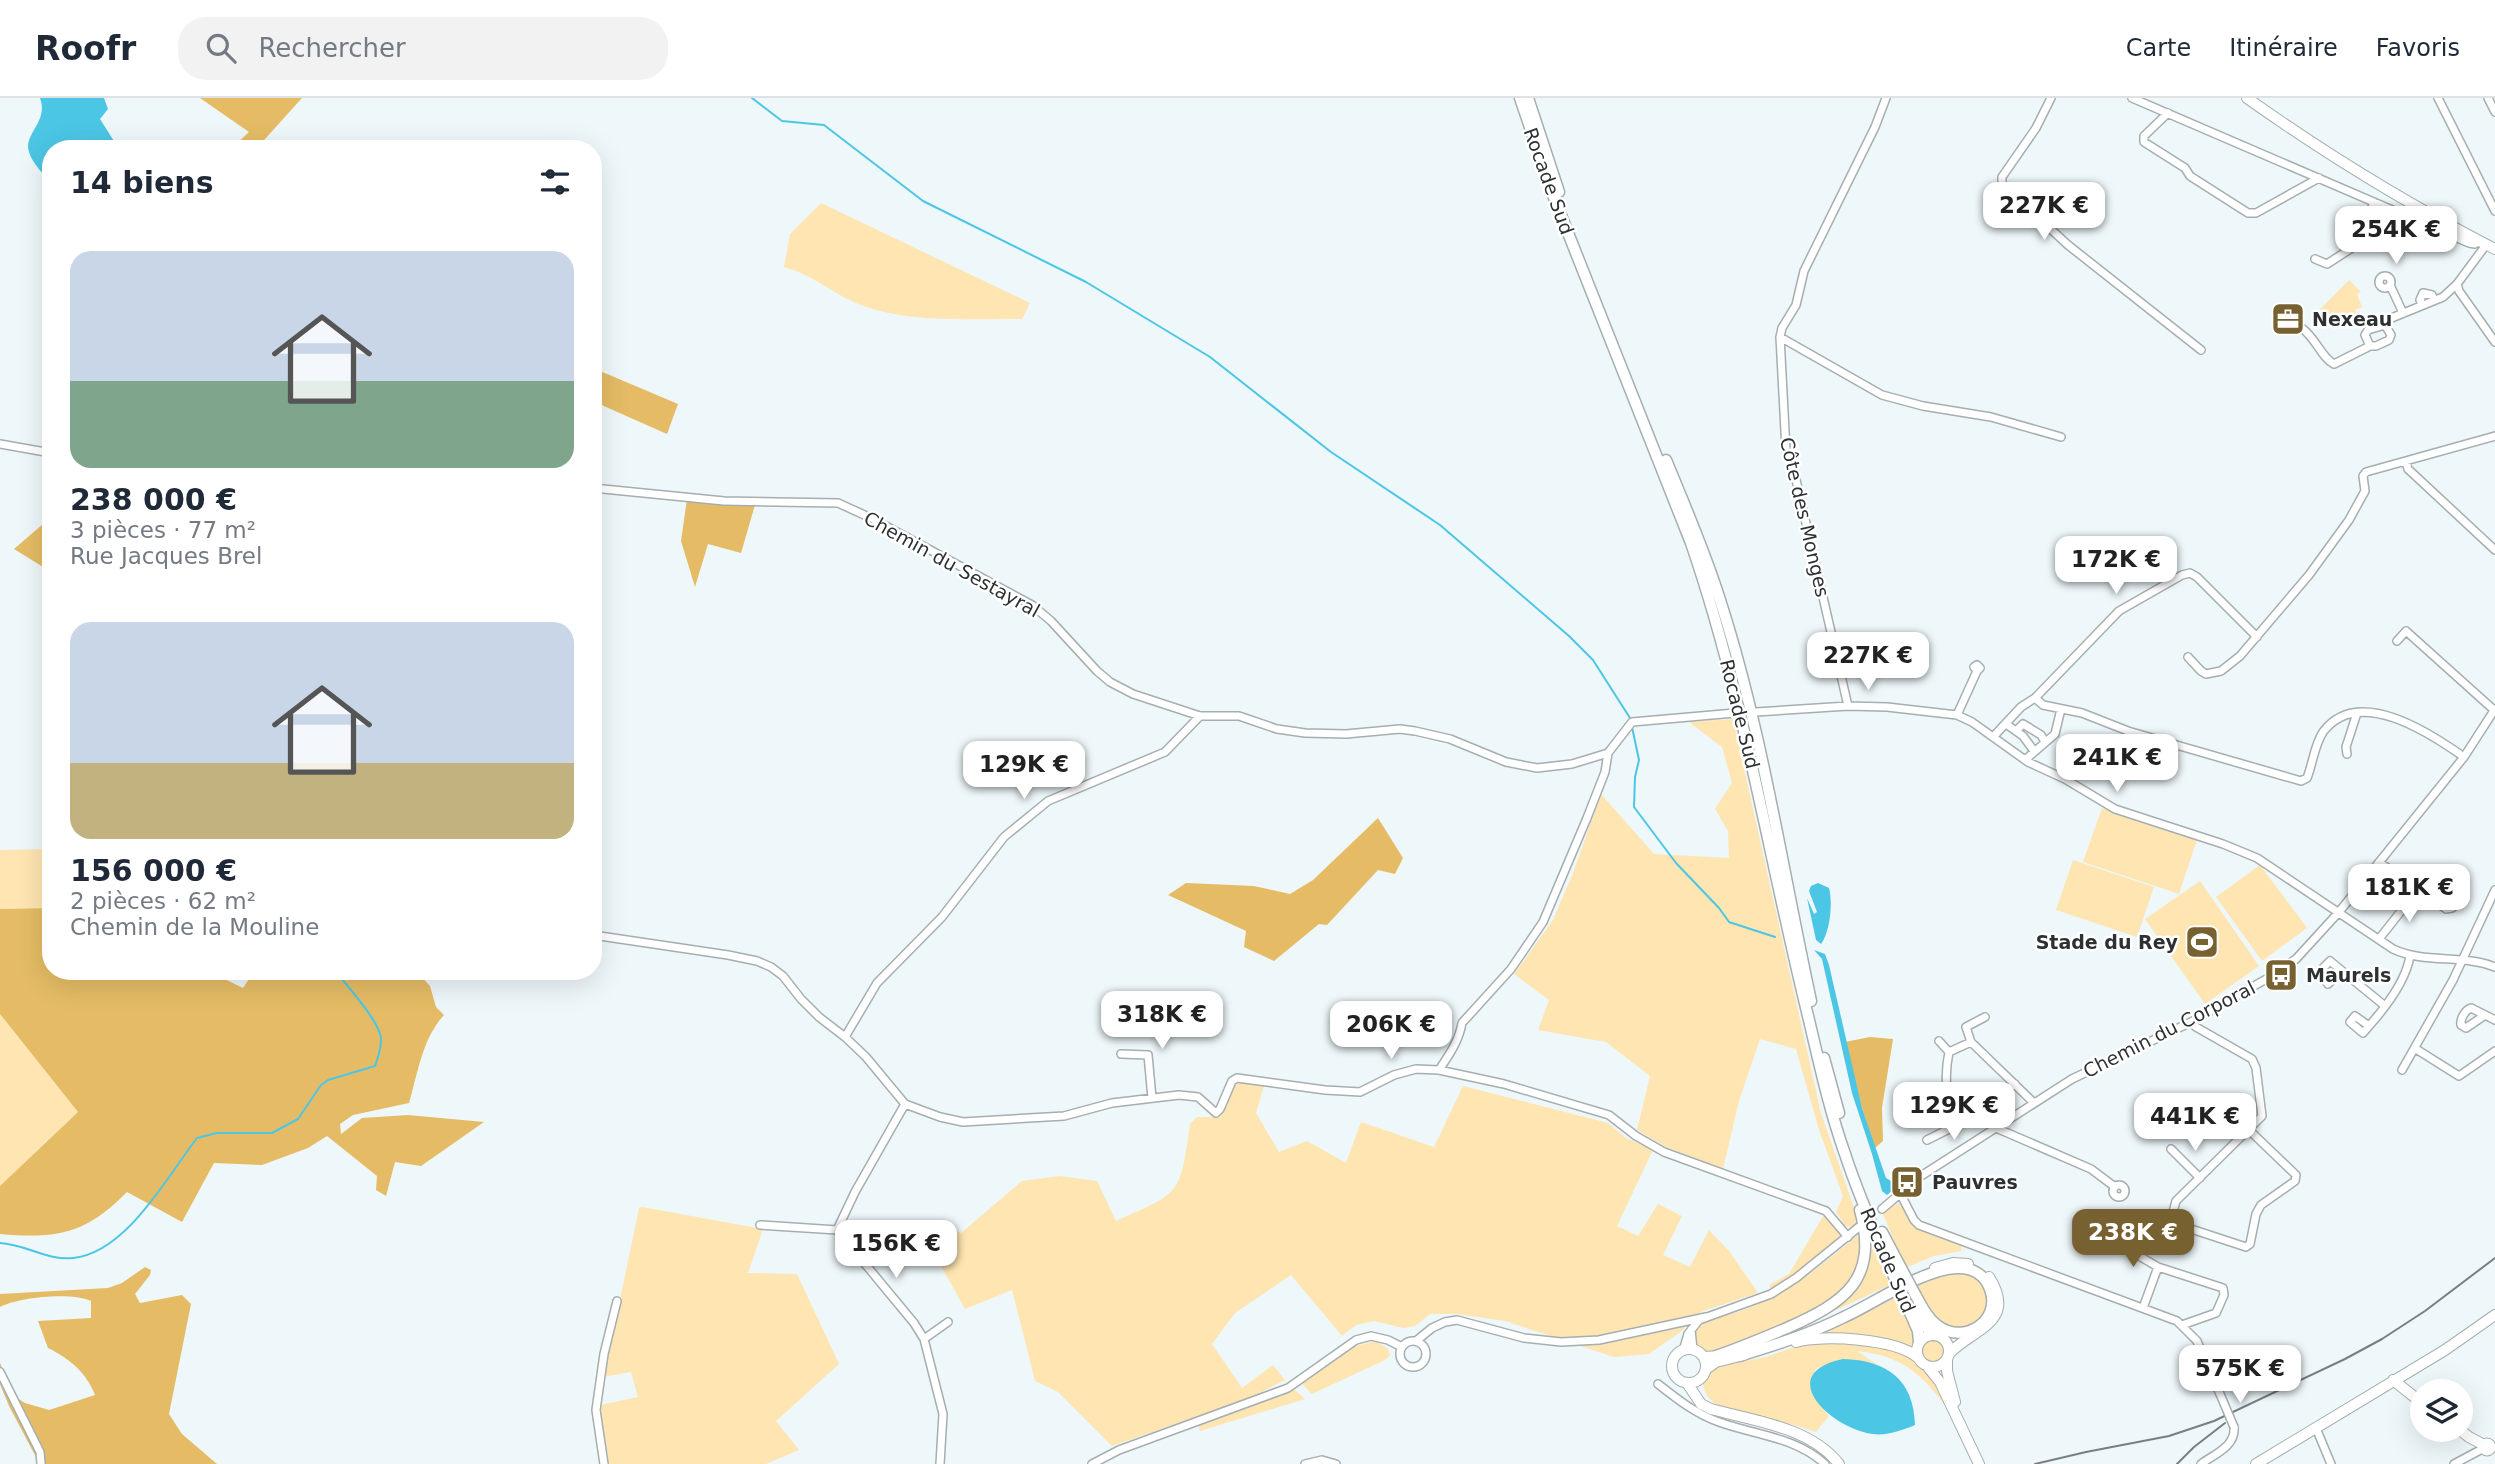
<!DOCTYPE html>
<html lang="fr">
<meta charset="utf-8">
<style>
:root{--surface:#fff;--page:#f2f2f3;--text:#1f2937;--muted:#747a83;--line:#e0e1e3;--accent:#786131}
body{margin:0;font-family:"DejaVu Sans",sans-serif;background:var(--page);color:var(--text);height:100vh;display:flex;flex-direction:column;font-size:26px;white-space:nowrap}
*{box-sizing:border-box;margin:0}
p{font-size:23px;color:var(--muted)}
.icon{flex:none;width:38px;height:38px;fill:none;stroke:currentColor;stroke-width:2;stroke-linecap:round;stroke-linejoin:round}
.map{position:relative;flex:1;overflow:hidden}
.details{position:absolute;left:42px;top:42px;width:560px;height:840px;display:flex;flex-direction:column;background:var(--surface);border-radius:28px;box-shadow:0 7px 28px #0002}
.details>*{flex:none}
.controls{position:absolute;left:2410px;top:1281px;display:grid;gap:14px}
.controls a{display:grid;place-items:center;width:63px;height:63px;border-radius:50%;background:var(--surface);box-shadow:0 7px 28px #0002;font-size:35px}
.price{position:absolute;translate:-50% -60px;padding:0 16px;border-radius:14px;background:#fff;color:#222;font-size:23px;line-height:46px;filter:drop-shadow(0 2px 4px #0008)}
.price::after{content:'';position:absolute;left:50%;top:42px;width:21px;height:16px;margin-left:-10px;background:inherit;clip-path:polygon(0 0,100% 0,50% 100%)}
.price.on{background:var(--accent);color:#fff}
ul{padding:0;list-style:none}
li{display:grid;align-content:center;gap:14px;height:371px;padding:0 28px}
li span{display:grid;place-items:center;height:217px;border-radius:21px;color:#555}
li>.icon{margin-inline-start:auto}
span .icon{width:126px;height:126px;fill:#fffc;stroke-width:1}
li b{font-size:30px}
h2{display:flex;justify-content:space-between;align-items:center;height:84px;padding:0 28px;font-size:30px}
header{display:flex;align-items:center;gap:42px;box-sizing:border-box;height:98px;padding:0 35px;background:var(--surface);border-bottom:2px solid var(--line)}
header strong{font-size:33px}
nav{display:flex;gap:38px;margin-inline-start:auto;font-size:24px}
.search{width:490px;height:63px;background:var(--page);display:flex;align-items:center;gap:18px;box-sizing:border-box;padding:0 24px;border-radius:28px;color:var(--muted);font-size:26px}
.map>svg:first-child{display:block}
</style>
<header>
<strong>Roofr</strong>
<div class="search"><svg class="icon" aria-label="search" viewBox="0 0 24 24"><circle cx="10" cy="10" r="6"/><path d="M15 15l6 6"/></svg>Rechercher</div>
<nav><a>Carte</a><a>Itinéraire</a><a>Favoris</a></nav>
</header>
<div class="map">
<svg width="2495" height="1366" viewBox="0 0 2495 1366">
<rect width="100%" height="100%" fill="#eef7fa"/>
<path fill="#fee5b1" d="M 821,105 L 1030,205 L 1022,221 C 969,220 912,226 861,207 C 834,197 814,177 784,169 L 790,136 Z
M 2349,182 L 2361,194 L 2357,196 L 2362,209 L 2355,212 L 2358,220 L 2337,229 L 2320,211 Z
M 1733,621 L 1821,1015 L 1859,1124 L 1851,1129 L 1844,1128 L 1843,1124 L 1836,1114 L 1843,1098 L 1819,1032 L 1796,951 L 1760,941 L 1739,1003 L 1723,1071 L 1664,1048 L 1637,1032 L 1650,978 L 1606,944 L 1538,932 L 1549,902 L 1514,876 L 1553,822 L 1573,775 L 1601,696 L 1654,756 L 1729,760 L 1728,733 L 1715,711 L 1732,685 L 1722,649 L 1689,624 Z
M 2102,710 L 2197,742 L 2179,796 L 2083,764 Z
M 51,751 L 51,810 L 0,811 L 0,752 Z
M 2073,762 L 2154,789 L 2137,839 L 2056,812 Z
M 2260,767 L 2307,830 L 2262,863 L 2216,799 Z
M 2200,783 L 2259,868 L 2205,906 L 2145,821 Z
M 0,916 L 78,1014 L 0,1088 Z
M 1235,983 L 1264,987 L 1256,1015 L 1279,1054 L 1307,1043 L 1346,1065 L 1361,1024 L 1434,1049 L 1463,988 L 1608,1025 L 1626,1040 L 1653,1052 L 1617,1128 L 1638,1138 L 1658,1106 L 1682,1118 L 1663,1157 L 1690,1169 L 1709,1132 L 1729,1153 L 1758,1195 L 1703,1213 L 1692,1220 L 1683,1232 L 1649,1256 L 1614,1259 L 1505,1223 L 1457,1216 L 1430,1216 L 1415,1228 L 1403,1230 L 1374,1223 L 1356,1227 L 1342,1238 L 1291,1177 L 1235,1215 L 1212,1246 L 1242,1290 L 1273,1267 L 1285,1282 L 1250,1300 L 1112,1348 L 1058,1294 L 1035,1283 L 1012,1192 L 965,1211 L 924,1137 L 938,1122 L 961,1135 L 1022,1083 L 1059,1078 L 1097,1083 L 1116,1123 C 1181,1094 1180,1098 1190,1026 L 1197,1019 L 1221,1019 Z
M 1898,1105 L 1905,1109 L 1915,1128 L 1962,1146 L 1961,1153 L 1934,1158 L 1905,1170 L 1883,1116 Z
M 642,1109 L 763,1131 L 748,1175 L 797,1176 L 839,1266 L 776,1323 L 799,1352 L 766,1366 L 609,1366 L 600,1307 L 638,1299 L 631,1274 L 604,1279 L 639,1110 Z
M 1825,1115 L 1841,1135 L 1840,1138 L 1806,1169 L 1771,1191 L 1769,1187 L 1789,1176 Z
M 1862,1134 C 1863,1152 1858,1177 1845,1191 C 1822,1216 1746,1244 1712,1255 C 1699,1255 1688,1240 1698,1229 C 1707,1217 1725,1218 1738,1214 C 1748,1210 1759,1206 1768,1201 C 1803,1184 1832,1158 1862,1134 Z
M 1869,1147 L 1872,1147 L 1890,1187 L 1780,1238 L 1839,1207 Z
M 1955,1174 C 2017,1181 1979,1259 1936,1221 C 1927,1213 1921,1199 1914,1189 L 1943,1176 Z
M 1895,1199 L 1914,1236 L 1912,1250 L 1826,1236 L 1826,1233 Z
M1920 1254a13 13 0 1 1 26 0a13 13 0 1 1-26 0Z
M 1837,1242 L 1894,1252 L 1914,1260 L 1918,1269 L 1935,1279 L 1947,1310 C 1921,1275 1902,1258 1857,1253 L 1879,1268 L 1866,1263 L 1817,1270 C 1803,1286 1817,1304 1829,1318 L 1816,1334 L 1791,1326 L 1783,1329 C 1759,1322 1703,1315 1703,1284 L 1714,1269 L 1766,1259 L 1803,1246 Z
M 1376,1243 L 1388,1251 L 1390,1257 L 1385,1262 L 1312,1296 L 1302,1286 L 1355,1248 Z
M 1294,1291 L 1305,1301 L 1200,1333 L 1198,1327 Z"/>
<path fill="#e5bc65" d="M 200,0 L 302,0 L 256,51 L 231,51 L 249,34 Z
M 593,270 L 678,306 L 667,336 L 597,305 L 593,296 Z
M 687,401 L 755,407 L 741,455 L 708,446 L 695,489 L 681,443 Z
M 43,426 L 51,429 L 51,510 L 43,469 L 14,451 Z
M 1378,720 L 1403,760 L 1395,776 L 1378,772 L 1327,827 L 1319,826 L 1274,863 L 1244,849 L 1246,833 L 1168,797 L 1186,785 L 1254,788 L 1290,796 L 1313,782 Z
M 51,810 L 51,873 L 208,873 L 243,890 L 254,873 L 416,873 L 430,888 L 436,909 L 444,917 C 422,941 418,975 409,1005 L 353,1017 L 340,1026 L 341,1036 L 362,1020 L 408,1017 L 484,1024 L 421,1068 L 395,1064 L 386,1098 L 376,1092 L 377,1078 L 327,1038 L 308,1050 L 262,1067 L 214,1065 L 182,1124 L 127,1094 C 86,1136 57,1141 0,1136 L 0,1088 L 78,1014 L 0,916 L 0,811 Z
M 1870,939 L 1893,941 L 1882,1010 L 1883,1043 L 1875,1050 L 1862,1010 L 1845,944 Z
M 145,1169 L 151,1172 L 150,1177 L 135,1196 L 140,1205 L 182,1197 L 191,1206 L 169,1316 L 182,1336 L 217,1366 L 36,1366 L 37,1361 L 9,1308 L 0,1286 L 0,1265 L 14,1298 L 25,1305 L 49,1312 L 95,1297 C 86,1274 70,1261 48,1250 L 38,1223 L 91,1220 L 91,1203 C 70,1194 20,1199 0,1209 L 0,1196 L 108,1190 L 122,1185 Z"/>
<path fill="#4bc6e5" d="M 40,0 L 104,0 L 108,11 L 100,21 L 119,51 L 51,51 L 51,87 C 45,77 32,65 29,54 C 23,36 49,24 40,0 Z
M 1818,785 L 1829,790 C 1833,805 1830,834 1821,846 L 1816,842 L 1807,800 L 1814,816 L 1817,814 L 1809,793 L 1811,788 Z
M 1814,852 L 1825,856 L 1829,867 L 1862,1010 L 1886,1080 L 1891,1083 L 1894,1091 L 1887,1097 L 1882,1093 L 1872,1056 L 1852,995 L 1822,861 Z
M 1843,1261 C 1887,1262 1914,1282 1915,1327 C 1903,1332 1887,1338 1873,1336 C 1832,1331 1772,1276 1843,1261 Z"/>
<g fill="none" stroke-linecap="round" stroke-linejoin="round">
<path stroke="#4bc6e5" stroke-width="2" d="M 752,0 L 782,23 L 824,27 L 923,103 L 1086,184 L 1210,259 L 1331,354 L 1440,427 L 1569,538 L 1593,562 L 1630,620
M 1632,629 L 1639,662 L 1635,679 L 1634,709 L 1676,765 L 1719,810 L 1729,824 L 1775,839
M 0,1145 C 25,1146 48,1163 73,1160 C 126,1155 167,1079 197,1040 L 217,1035 L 272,1035 L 298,1021 L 321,987 L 328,982 L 375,968 C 378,960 381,950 381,941 C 381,925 346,886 335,873"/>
<defs>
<path id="minor" d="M 2051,0 L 2036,30 L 2002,79 L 2002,86 L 2068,147 L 2201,252
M 2132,0 L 2469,145 L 2475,146 L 2478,143
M 2438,0 L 2495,113
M 2488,0 L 2495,14
M 2168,15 L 2144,38 L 2144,44 L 2185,70 L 2190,78 L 2248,115 L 2256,115 L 2319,80
M 2486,147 L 2457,186 L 2459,193 L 2495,244
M 2315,161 L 2327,166 L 2358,146 L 2374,104
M2379 184a6 6 0 1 1 12 0a6 6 0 1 1-12 0Z
M 2390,187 L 2403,215
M 2422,207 L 2420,202 L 2423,195 L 2432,197 L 2434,202
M 2385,227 L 2391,237 L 2389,242 L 2376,248 L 2370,248 L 2365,237 L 2368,232 L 2385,227 L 2389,221 L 2443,199 L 2457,186
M 2303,231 C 2316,241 2322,260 2334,266 L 2370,248
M 1780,239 L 1882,297 L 1923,308 L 1991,319 L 2061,339
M 0,346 L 51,355
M 2406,364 L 2408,371 L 2495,452
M 593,390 L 724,403 L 838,405 L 871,420 L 1032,507 L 1051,523 L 1097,573 L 1110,584 L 1133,596 L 1200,618 L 1239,618 L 1277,631 L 1305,635 L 1346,636 L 1400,631 L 1415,633 L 1450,641 L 1506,664 L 1537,670 L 1572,666 L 1608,655 L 1632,624 L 1735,615
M 2397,543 L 2406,533 L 2494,612
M 2188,559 L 2201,573 L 2206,576 L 2221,573 L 2240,558 L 2309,477 L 2349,422 L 2365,393 L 2363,378 L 2366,374 L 2495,338
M 1977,567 L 1980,570 L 1977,573 L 1974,569 Z
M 2035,600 L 2043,607 L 2082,615 L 2128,633 L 2301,683 L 2307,680 C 2313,665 2314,648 2323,634 C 2358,587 2430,635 2464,659
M 1848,608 L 1794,373 L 1786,352 L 1780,239 L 1782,230 L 1796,207 L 1804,173 L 1875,29 L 1886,0
M 1756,614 L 1848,608 L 1887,609 L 1957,617 L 1972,624 L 2028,664 L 2065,681 L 2115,711 L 2223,746 L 2257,760 L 2393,851 C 2425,866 2463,856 2495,869
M 1957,617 L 1977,573
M 2006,626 L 2023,638 L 2034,653
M 2016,633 L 2023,626 L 2041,637 L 2045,644
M 1993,639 L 2021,609 L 2035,600 L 2119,513 L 2182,477 L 2190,475 L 2197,479 L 2257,539
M 2347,656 L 2346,649 L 2357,615
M 2025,662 L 2055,636 L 2061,611
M 2379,764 L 2446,811 L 2452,810 L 2462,801
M 593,837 L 728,857 L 757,863 L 771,869 L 783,878 L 801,901 L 819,919 L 845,939 L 866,959 L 905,1006 L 940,1019 L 963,1024 L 1064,1018 L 1112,1005 L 1179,997 L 1198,999 L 1216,1015 L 1220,1011 L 1232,983 L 1237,980 L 1325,992 L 1360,994 L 1394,977 L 1416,971 L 1439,972 L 1504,986 L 1609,1017 L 1636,1038 L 1664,1054 L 1826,1113 L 1848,1139
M 2379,841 L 2417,793
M 2342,873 L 2328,886 L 2318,875 L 2330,863 L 2385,908
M 2485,917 L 2466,930 L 2461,927 C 2460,921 2465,912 2471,910 L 2495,922
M 1985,919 L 1966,929 L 1971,944 L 2034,1005
M 2191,924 L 2196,929 L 2252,961 L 2256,970 L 2262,1018 L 2176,1103 L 2171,1121 L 2179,1127 L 2246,1149 L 2250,1146 L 2256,1116 L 2261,1107 L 2295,1083 L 2296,1077 L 2248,1031
M 2369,928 L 2363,935 L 2350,924 L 2355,918 L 2369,928 C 2385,910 2406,883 2410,858
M 845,939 L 877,885 L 942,819 L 1004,739 L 1048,703 L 1165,654 L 1200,618
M 1939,943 L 1949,954
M 2416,951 L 2459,978 L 2495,953
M 1121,956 L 1148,957 L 1152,1000
M 1439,972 C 1449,957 1459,943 1462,925 L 1511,871 L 1543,824 L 1587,720 L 1605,674 L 1608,655
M 2402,972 L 2453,882 L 2495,792
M 1926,991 L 1948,989
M 905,1006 L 855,1094 L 837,1132 L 914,1225 L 924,1241 L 943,1316 L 940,1366
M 1957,1019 C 1944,1002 1945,973 1949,954 L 1971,944
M 1957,1019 L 1967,1017 L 2015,986
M 1996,1030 L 2091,1071 L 2115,1089
M 1927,1042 L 1951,1030 L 1957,1019
M 2171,1051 L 2200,1080
M2113 1093a6 6 0 1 1 12 0a6 6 0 1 1-12 0Z
M 1900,1095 L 1914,1122 L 1919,1127 L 2177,1223 L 2197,1243 L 2220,1296
M 1882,1111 L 1921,1078 L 2072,981 L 2191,924 L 2268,880 L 2296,861 L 2339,814 L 2464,659 L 2495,611
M 760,1127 L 837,1132
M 2122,1148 L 2158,1169 L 2223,1190 L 2224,1197 L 2216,1215 L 2182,1227
M 2143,1210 L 2158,1169
M 1691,1232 L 1693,1251
M 924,1241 L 948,1224
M1400 1256a13 13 0 1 1 26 0a13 13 0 1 1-26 0Z
M 1416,1243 L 1432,1230 L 1445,1224 L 1457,1222 L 1524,1240 L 1561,1244 L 1599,1242 L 1706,1219
M 1683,1253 L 1688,1236 L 1699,1222 L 1771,1196 L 1796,1180 L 1859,1129
M 0,1274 L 40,1354 L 41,1366
M 1658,1286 C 1677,1301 1696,1316 1719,1324 C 1755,1337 1796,1339 1825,1366
M 2316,1330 L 2331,1366
M 604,1366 L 596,1312 L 604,1256 L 617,1203
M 1092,1366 L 1119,1352 L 1288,1290 L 1356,1242 L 1371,1238 L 1388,1242 L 1402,1249
M 1305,1366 L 1322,1362 L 1336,1366
M 2201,1366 C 2215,1356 2236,1348 2234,1329
M 2454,1366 L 2484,1350"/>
<path id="major" d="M 2247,0 C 2326,56 2409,107 2495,151
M 1935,1170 L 1953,1165 L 1968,1166
M1917 1253a16 16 0 1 1 32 0a16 16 0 1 1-32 0Z
M 1796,1244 C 1822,1236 1896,1241 1917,1259
M1672 1268a17 17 0 1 1 34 0a17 17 0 1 1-34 0Z
M 1949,1256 C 1969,1232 2019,1226 1989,1179
M 1704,1259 L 1721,1258
M 1947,1262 L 1947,1273 L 1955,1304
M 1928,1269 L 1940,1284 L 1979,1366
M 1706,1271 L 1716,1264 L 1744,1257
M 2393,1282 L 2422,1305
M 1687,1285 L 1701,1306 L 1711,1311 C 1754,1323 1810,1329 1839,1366
M 2460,1332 L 2469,1339 L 2484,1347
M2483.5 1349a3.5 3.5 0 1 1 7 0a3.5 3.5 0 1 1-7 0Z
M 2256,1366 L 2445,1252 L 2495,1217"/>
<path id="highway" d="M 1520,0 L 1553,97 L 1691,445 C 1744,599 1769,760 1808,918 C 1819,964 1829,1011 1845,1056 C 1858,1096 1875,1135 1892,1174
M 1528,0 L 1559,94
M 1666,362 C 1685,408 1705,454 1720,502 C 1762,632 1782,770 1811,903
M 1824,960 L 1839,1015
M 1882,1134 L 1901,1170
M 1905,1203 L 1918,1233 L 1919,1244
M 1917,1214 L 1922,1224 L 1933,1237
M 1716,1258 C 1740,1250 1763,1240 1787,1230 C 1845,1204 1879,1182 1860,1112
M 1739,1258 C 1775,1247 1810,1236 1844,1219 C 1875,1205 1923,1171 1957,1170 C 1972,1169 1985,1177 1990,1191 C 2002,1223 1964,1247 1938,1228 C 1928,1221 1922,1209 1916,1198"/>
</defs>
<use href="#minor" stroke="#a5aeb0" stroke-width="10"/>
<use href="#major" stroke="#a5aeb0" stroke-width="12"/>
<use href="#highway" stroke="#a5aeb0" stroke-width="13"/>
<use href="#minor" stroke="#fff" stroke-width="7"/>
<use href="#major" stroke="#fff" stroke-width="10"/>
<use href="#highway" stroke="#fff" stroke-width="10"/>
<path stroke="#797f81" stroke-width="2" d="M 2035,1366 L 2086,1354 L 2169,1338 L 2214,1323 L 2345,1261 L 2382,1241 L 2425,1213 L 2495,1160
M 2177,1366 L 2194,1349 L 2225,1325"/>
<defs>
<path id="minor-bridge" d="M 2220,1296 L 2234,1329"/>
<path id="highway-bridge" d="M 1901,1170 L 1916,1198
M 1892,1174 L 1905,1203"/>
</defs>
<use href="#minor-bridge" stroke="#a5aeb0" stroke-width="10" stroke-linecap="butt"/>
<use href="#highway-bridge" stroke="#a5aeb0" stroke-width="13" stroke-linecap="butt"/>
<use href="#minor-bridge" stroke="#fff" stroke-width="7"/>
<use href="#highway-bridge" stroke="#fff" stroke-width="10"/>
</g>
<defs>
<symbol id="office-square" viewBox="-11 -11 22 22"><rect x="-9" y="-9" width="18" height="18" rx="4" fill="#786131" stroke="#fff"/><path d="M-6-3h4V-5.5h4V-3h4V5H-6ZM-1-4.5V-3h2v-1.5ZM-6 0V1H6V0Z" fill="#fff"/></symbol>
<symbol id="stadium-square" viewBox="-11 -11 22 22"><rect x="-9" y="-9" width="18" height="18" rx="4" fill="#786131" stroke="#fff"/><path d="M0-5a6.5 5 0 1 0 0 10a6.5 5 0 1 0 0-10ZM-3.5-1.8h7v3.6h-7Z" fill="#fff"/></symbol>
<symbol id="bus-square" viewBox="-11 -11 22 22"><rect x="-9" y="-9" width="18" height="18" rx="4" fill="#786131" stroke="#fff"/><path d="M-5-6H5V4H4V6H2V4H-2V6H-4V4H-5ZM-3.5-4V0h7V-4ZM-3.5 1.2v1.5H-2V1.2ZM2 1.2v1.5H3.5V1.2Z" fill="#fff"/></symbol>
</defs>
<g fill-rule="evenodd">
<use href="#office-square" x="2269" y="202" width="38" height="38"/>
<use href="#stadium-square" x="2183" y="825" width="38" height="38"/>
<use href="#bus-square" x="2262" y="858" width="38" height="38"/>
<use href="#bus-square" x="1888" y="1065" width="38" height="38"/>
</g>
<g text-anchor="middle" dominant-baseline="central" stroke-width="5" stroke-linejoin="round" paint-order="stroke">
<g font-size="19" fill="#2d3132" stroke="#fff">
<text transform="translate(1549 83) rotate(70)">Rocade Sud</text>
<text transform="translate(1805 419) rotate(77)">Côte des Monges</text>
<text transform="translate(952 466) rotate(29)">Chemin du Sestayral</text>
<text transform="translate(1740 616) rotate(76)">Rocade Sud</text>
<text transform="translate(2169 931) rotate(-27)">Chemin du Corporal</text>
<text transform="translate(1888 1162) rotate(67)">Rocade Sud</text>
</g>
<g font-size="19" font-weight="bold" fill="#2d3132" stroke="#fff" text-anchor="start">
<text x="2312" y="221">Nexeau</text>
<text x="2178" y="844" text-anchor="end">Stade du Rey</text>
<text x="2306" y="877">Maurels</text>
<text x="1932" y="1084">Pauvres</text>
</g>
</g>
</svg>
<div class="controls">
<a><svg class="icon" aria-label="layers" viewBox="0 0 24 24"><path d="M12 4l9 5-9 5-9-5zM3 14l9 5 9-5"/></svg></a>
</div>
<b class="price" style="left:2044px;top:144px">227K €</b>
<b class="price" style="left:2396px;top:168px">254K €</b>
<b class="price" style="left:2116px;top:498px">172K €</b>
<b class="price" style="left:1868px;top:594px">227K €</b>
<b class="price" style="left:2117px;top:696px">241K €</b>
<b class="price" style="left:1024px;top:703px">129K €</b>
<b class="price" style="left:2409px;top:826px">181K €</b>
<b class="price" style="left:1162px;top:953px">318K €</b>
<b class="price" style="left:1391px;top:963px">206K €</b>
<b class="price" style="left:1954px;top:1044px">129K €</b>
<b class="price" style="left:2195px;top:1055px">441K €</b>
<b class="price on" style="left:2133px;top:1171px">238K €</b>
<b class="price" style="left:896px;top:1182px">156K €</b>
<b class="price" style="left:2240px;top:1307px">575K €</b>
<section class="details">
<h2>14 biens<svg class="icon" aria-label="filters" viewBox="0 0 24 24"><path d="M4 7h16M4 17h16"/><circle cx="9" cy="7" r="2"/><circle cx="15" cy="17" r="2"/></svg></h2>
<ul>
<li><span style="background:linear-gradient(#c9d6e8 60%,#7fa58c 0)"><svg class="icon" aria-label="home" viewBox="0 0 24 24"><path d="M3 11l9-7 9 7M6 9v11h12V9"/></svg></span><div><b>238 000 €</b><p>3 pièces · 77 m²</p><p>Rue Jacques Brel</p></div></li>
<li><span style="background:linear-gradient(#c9d6e8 65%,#c2b280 0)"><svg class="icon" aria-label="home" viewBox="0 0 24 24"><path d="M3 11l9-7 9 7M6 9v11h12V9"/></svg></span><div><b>156 000 €</b><p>2 pièces · 62 m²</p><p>Chemin de la Mouline</p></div></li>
</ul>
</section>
</div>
